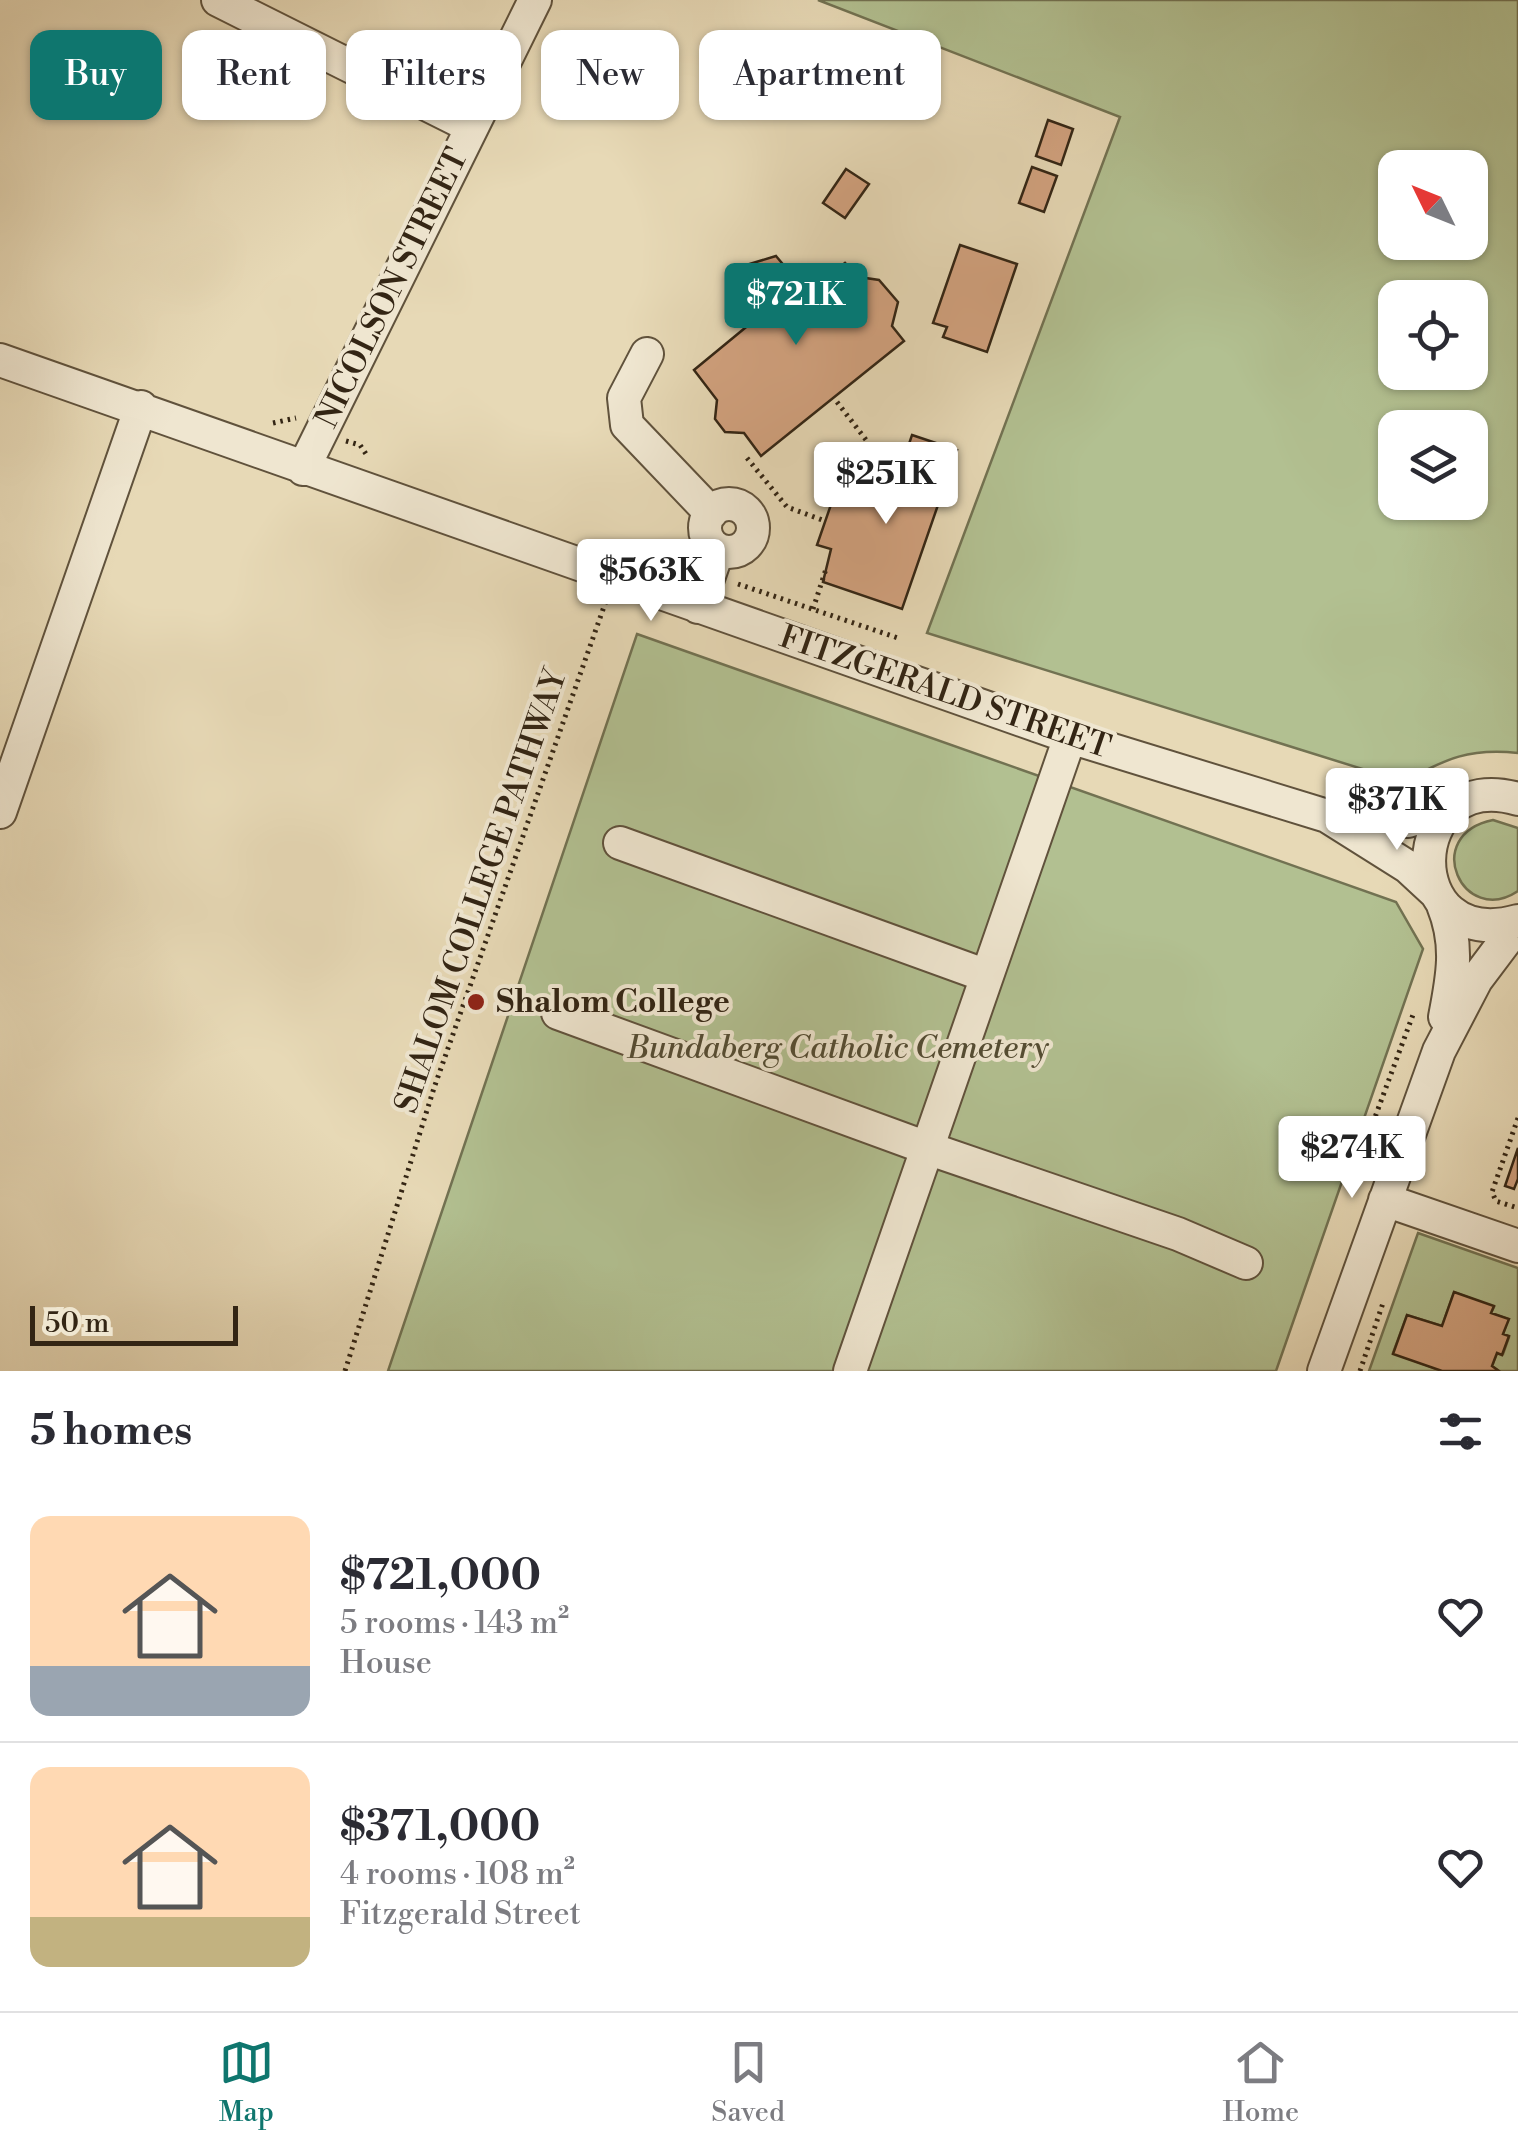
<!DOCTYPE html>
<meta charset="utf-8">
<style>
:root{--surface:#fff;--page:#f7f7f7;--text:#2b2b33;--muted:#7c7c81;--line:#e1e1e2;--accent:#0f766e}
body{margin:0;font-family:"Libre Bodoni",serif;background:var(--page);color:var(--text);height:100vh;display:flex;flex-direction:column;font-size:38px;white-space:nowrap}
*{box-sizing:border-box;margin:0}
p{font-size:32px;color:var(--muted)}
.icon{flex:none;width:55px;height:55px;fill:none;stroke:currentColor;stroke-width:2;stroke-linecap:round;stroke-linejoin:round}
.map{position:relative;height:1371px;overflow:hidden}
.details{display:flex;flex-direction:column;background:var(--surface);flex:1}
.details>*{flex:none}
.banner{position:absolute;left:30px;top:30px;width:1000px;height:90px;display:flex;gap:20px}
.needle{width:65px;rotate:313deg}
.fabs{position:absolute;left:1378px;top:150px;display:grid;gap:20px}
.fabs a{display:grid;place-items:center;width:110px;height:110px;border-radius:20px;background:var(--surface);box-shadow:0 2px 8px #0004;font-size:50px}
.scale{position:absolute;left:30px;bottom:25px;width:208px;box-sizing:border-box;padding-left:10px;border:5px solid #332514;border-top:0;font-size:28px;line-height:35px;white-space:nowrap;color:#332514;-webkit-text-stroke:8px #efe6d0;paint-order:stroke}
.price{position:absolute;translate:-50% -85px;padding:0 22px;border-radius:10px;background:#fff;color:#222;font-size:32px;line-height:65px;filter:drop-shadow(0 2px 5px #0008)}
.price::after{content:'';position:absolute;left:50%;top:60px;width:30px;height:22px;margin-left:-15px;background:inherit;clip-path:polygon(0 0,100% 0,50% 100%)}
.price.selected{background:var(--accent);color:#fff}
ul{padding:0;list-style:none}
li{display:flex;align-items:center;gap:30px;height:250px;padding:0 30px}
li+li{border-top:2px solid var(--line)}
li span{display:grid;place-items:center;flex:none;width:280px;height:200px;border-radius:20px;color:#555}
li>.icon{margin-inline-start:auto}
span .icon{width:120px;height:120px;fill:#fffc;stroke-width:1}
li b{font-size:42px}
h2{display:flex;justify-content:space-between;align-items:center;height:120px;padding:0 30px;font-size:42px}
.chip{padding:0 35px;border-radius:20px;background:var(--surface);box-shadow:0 2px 8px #0004;font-size:35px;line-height:90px}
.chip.selected{background:var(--accent);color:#fff}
.tabs{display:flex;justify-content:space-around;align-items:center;height:140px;border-top:2px solid var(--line);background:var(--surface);font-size:28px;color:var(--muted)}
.tabs a{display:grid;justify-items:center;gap:5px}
.tabs .selected{color:var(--accent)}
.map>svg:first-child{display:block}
</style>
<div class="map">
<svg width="1518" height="1371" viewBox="0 0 1518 1371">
<rect width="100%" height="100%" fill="#e7d9b6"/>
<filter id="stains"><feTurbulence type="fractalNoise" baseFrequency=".002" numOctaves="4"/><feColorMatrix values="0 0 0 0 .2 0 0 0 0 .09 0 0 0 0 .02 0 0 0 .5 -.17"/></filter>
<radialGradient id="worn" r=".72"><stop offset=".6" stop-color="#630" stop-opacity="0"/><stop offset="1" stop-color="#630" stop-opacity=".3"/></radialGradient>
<path fill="#b2c091" stroke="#727252" stroke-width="2.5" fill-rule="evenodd" d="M 818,0 L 1518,0 L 1518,753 C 1470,748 1446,758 1404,782 L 927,633 L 1120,117 ZM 1395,168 L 1470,168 L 1470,242 L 1395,242 ZM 1395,298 L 1470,298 L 1470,372 L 1395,372 ZM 1395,428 L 1470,428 L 1470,502 L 1395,502 Z
M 637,634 L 1396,902 L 1423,949 L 1276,1371 L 388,1371 Z
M 1493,820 L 1518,828 L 1518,891 C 1463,928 1420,835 1493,820 Z
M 1418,1233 L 1518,1268 L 1518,1371 L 1499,1371 L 1492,1366 L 1497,1353 L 1503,1354 L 1509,1337 L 1503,1334 L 1508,1319 L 1491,1313 L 1494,1307 L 1454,1292 L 1442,1326 L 1407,1315 L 1393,1353 L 1442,1371 L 1369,1371 Z"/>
<path fill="#d2a27f" stroke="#332514" stroke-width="2.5" d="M 1048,120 L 1073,129 L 1061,165 L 1036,156 Z
M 1032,167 L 1057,176 L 1044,212 L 1019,203 Z
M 846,169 L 869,184 L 845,218 L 823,203 Z
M 960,245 L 1017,264 L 987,352 L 943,337 L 947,327 L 933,323 Z
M 776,256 L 807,293 L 845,263 L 859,277 L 879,280 L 898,302 L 892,326 L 904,341 L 761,456 L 744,433 L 725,432 L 715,419 L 717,400 L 694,370 L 751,323 L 729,296 L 746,265 Z
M 912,435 L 957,450 L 902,609 L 823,582 L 831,549 L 817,545 L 835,493 L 853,499 L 858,482 L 892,494 Z
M 1518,1148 L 1518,1179 L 1514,1189 L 1505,1186 Z
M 1454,1292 L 1494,1306 L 1491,1313 L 1509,1319 L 1503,1334 L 1509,1336 L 1502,1355 L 1497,1353 L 1492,1366 L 1499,1371 L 1442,1371 L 1393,1354 L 1407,1315 L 1442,1326 Z"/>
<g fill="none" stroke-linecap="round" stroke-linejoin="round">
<defs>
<path id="minor" d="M 218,0 L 472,127
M 647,354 L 624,398 L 627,425 L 711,513
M 0,360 L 1070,737 L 1327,816 L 1408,867 L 1435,892
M 303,469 L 535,0
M705 528a24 24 0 1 1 48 0a24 24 0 1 1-48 0Z
M 698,607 L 718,550
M 1518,799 C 1402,765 1397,955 1518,921
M 0,812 L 141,407
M 1337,817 L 1408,821 L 1455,807
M 620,843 L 987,976
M 1443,905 C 1459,944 1453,976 1445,1017
M 558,1013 L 927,1148 L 1178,1234 L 1246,1263
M 1385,1200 L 1518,1246
M 850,1371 L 1070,737
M 1324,1371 L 1439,1051 L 1476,980 L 1518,924"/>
</defs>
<use href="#minor" stroke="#60523c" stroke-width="36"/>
<path stroke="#332514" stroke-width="5" stroke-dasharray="2.5 5" stroke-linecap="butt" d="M 837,402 L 870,445 L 850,498
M 273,423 L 296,418
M 346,441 L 360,445 L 368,457
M 747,458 L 787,507 L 825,521
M 738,584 L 901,639
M 813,609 L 826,569
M 1328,786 L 1336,782 L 1350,786
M 1518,1118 L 1492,1192 L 1496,1201 L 1518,1208
M 1360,1181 L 1361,1155 L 1414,1012
M 345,1371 L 434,1088 L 606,601
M 1360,1371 L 1383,1303"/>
<use href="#minor" stroke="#efe6d0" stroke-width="32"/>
</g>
<circle fill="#8f2418" stroke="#efe6d0" stroke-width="4" cx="476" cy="1002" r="10"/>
<g text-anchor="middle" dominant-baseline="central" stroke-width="8" stroke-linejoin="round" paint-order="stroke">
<g font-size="32" fill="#332514" stroke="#efe6d0">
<text transform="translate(392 288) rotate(-64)">NICOLSON STREET</text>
<text transform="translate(945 692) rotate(19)">FITZGERALD STREET</text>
<text transform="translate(481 891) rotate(-71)">SHALOM COLLEGE PATHWAY</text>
</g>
<g font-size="32" font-weight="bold" fill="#332514" stroke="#efe6d0" text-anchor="start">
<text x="496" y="1002">Shalom College</text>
</g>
<g font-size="32" font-style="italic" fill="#534c33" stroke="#efe6d0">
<text x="838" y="1048">Bundaberg Catholic Cemetery</text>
</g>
</g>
<rect width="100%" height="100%" filter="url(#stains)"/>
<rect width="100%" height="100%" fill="url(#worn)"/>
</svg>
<div class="fabs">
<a><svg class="needle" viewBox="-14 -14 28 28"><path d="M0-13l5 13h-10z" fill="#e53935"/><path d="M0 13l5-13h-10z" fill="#7c7c81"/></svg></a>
<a><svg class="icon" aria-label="locate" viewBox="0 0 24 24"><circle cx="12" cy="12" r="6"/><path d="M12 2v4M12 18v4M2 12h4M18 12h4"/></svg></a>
<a><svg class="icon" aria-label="layers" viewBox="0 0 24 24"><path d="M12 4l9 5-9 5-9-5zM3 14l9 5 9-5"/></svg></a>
</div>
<div class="scale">50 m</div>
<b class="price selected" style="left:796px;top:348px">$721K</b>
<b class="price" style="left:886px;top:527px">$251K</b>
<b class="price" style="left:651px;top:624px">$563K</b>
<b class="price" style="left:1397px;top:853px">$371K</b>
<b class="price" style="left:1352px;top:1201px">$274K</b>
<div class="banner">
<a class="chip selected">Buy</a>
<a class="chip">Rent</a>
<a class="chip">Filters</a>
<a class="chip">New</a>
<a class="chip">Apartment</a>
</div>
</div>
<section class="details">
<h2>5 homes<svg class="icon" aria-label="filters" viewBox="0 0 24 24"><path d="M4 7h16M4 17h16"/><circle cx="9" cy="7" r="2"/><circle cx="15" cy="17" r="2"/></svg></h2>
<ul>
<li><span style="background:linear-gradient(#ffd9b3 75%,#9aa5b1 0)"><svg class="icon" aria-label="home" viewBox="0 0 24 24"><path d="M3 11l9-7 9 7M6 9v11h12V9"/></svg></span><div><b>$721,000</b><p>5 rooms · 143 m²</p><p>House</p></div><svg class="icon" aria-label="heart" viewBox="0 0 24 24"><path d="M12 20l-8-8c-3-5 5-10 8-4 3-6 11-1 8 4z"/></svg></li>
<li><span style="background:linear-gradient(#ffd9b3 75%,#c2b280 0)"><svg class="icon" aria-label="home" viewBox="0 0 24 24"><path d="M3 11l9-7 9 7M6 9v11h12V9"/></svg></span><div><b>$371,000</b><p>4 rooms · 108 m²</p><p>Fitzgerald Street</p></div><svg class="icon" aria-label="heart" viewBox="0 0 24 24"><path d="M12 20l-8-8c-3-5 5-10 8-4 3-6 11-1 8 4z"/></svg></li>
</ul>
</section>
<nav class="tabs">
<a class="selected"><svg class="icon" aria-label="map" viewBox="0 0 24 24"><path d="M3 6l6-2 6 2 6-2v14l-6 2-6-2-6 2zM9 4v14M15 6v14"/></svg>Map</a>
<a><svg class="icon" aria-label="saved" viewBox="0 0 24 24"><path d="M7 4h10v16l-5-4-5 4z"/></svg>Saved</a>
<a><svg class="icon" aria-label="home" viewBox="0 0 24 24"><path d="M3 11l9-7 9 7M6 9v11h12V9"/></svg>Home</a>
</nav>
